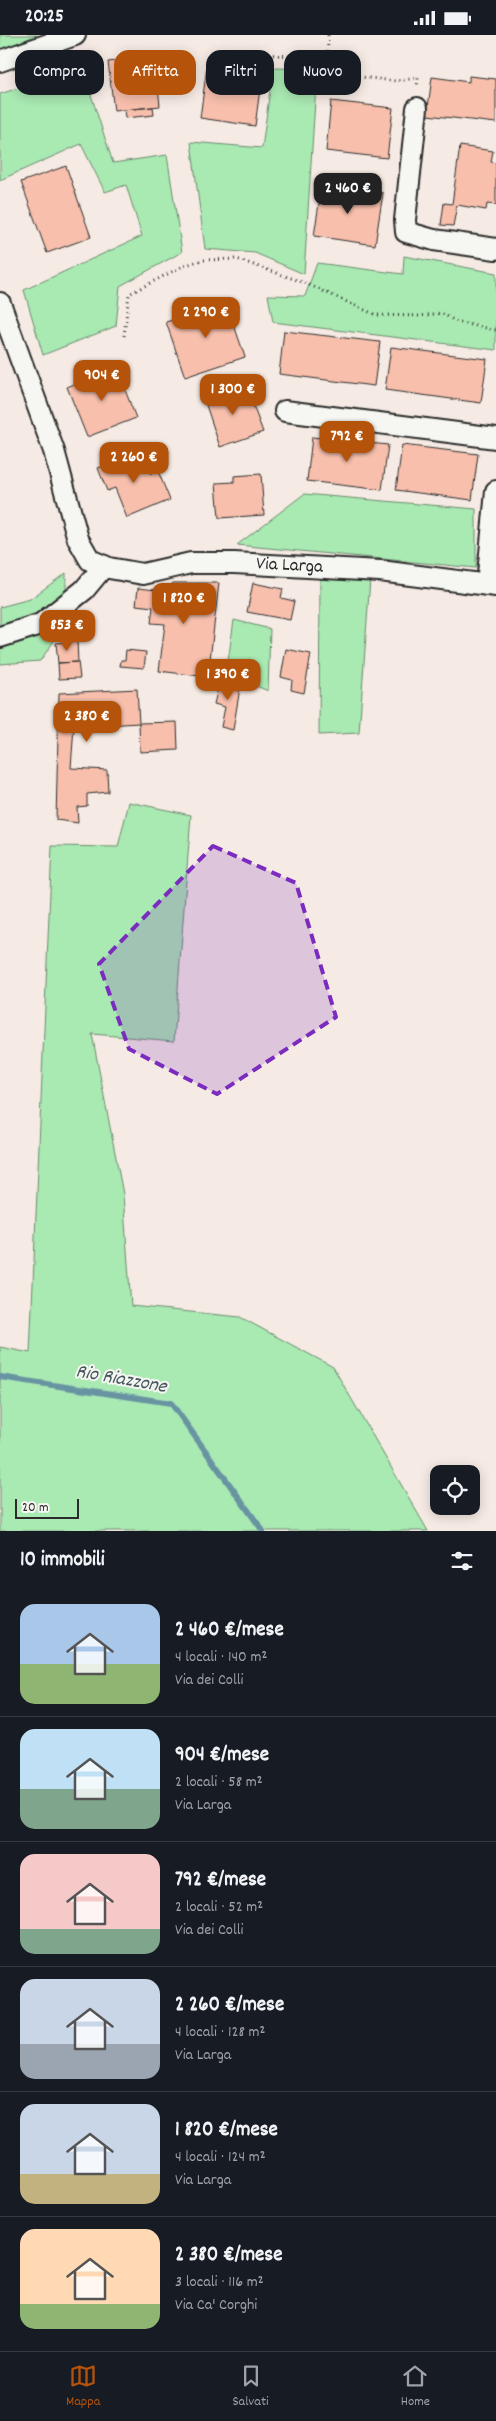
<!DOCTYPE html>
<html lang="it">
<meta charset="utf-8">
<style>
:root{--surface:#171b24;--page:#242831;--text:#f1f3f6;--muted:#9ea1a6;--line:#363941;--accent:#b45309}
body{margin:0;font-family:Dekko,sans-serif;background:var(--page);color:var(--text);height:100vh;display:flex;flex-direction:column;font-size:19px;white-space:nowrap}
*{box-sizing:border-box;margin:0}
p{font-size:16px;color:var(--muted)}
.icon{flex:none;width:28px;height:28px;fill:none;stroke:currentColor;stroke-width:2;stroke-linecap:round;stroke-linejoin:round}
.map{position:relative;height:1496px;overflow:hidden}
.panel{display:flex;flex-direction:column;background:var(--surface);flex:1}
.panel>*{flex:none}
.top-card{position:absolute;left:15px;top:15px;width:466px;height:45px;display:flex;gap:10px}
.fabs{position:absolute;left:430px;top:1430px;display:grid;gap:10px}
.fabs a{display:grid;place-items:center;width:50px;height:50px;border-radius:10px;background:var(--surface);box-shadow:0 2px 12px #0003;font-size:25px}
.scale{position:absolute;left:15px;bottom:12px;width:64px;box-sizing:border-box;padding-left:5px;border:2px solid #2b2b2b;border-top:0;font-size:14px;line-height:18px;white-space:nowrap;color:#2b2b2b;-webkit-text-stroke:4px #f6f6f2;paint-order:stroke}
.price{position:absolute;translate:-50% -42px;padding:0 11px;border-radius:10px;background:var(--accent);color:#fff;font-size:16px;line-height:32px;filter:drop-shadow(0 1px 2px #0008)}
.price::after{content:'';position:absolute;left:50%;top:30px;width:15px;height:11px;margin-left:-8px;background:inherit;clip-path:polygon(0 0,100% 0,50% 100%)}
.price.current{background:#222;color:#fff}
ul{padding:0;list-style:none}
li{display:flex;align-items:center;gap:15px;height:125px;padding:0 20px}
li+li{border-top:1px solid var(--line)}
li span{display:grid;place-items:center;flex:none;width:140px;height:100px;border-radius:15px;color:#555}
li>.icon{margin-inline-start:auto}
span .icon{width:60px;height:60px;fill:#fffc;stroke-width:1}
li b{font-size:21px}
h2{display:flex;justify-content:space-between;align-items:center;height:60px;padding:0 20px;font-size:21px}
.chip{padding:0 18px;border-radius:15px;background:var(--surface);box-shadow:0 2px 12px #0003;font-size:18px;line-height:45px}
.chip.current{background:var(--accent);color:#fff}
.status{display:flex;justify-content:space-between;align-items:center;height:35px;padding:0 25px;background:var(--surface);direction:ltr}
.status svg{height:14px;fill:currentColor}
.tabs{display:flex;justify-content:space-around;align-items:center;height:70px;border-top:1px solid var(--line);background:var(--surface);font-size:14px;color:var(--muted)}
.tabs a{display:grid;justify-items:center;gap:2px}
.tabs .current{color:var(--accent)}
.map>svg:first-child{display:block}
</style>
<div class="status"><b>20:25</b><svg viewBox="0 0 49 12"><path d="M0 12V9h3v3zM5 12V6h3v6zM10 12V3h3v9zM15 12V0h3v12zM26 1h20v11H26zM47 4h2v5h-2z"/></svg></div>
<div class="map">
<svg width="496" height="1496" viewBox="0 0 496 1496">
<rect width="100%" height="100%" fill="#f6ebe4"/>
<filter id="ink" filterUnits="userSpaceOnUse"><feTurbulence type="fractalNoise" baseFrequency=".02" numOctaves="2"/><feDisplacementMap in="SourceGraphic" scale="10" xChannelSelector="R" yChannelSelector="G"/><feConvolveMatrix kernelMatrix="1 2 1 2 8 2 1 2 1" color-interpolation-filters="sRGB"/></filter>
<g filter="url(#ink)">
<path fill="#a9e9b2" stroke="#6a8a6e" d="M 0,0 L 37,0 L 0,15 Z
M 82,32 L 113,128 L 167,120 L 182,217 L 120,251 L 116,291 L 43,320 L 24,255 L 142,201 L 126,150 L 105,157 L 81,109 L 0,145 L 0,59 Z
M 273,33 L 317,34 L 304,239 L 255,218 L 205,214 L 191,107 L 262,113 Z
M 404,221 L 496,238 L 496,315 L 273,287 L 268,260 L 305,261 L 317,228 L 403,239 Z
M 304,459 L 476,474 L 476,533 L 237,510 Z
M 66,538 L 66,589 L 40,626 L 0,629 L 0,572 L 30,564 Z
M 320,544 L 370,544 L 359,698 L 319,700 Z
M 234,585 L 270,594 L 268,656 L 252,649 L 250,631 L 227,633 Z
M 129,767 L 191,780 L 174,1006 L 92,999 L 123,1159 L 131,1271 L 240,1282 L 333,1332 L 428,1496 L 0,1496 L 0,1312 L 30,1318 L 52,811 L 118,812 Z"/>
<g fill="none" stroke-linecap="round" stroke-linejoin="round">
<path stroke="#6894a2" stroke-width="6" d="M 0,1342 L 171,1368 L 263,1496"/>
</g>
<path fill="#f7bfac" stroke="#2b2b2b" d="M 155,21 L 160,71 L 114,76 L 108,27 Z
M 207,31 L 262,39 L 255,91 L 200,83 Z
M 469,41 L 496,44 L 496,88 L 427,80 L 432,42 L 469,47 Z
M 331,66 L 393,73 L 387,123 L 326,116 Z
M 153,72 L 154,80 L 125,83 L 124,75 Z
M 460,111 L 493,116 L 491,127 L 496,128 L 496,170 L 487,169 L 486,175 L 457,170 L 453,191 L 441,190 L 444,168 L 452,169 Z
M 66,131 L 91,202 L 47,218 L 21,147 Z
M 322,149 L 383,158 L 375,210 L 314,201 Z
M 226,267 L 245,322 L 185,342 L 166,287 Z
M 284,296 L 380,307 L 374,351 L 279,339 Z
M 391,312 L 487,324 L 481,368 L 385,355 Z
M 116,332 L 136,383 L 87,402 L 67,352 Z
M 245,349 L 263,397 L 220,412 L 204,364 Z
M 312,402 L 388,410 L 382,455 L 307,446 Z
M 402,410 L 478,419 L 472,465 L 396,455 Z
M 142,415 L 151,439 L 158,436 L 170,465 L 127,483 L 115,453 L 107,456 L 98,433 Z
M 261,439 L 264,480 L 219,483 L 216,448 L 234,447 L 234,441 Z
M 173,548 L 219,548 L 208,642 L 159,636 L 165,589 L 151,588 L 153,572 L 136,570 L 138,553 L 165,556 Z
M 253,548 L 283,554 L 281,563 L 294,566 L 290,585 L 247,577 Z
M 77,606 L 78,627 L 58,628 L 56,608 Z
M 286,614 L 311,619 L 304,658 L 291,655 L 292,645 L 281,642 Z
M 126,615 L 146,617 L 144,633 L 120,631 L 121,625 L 125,625 Z
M 78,627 L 80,643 L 59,644 L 58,628 Z
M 220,645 L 241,647 L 233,695 L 221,692 L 225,672 L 214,669 Z
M 137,654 L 139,688 L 74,692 L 71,733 L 107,735 L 108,757 L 87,759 L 87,771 L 77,772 L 78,788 L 56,785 L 59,658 Z
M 177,687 L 178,715 L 140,717 L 139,688 Z"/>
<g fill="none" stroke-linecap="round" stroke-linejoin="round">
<defs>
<g id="street">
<path d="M 0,26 L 75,0"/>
<path d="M 417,73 L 405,185 L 406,197 L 434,205 L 496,214"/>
<path id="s1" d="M 0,268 L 54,416 L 78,504 L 90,525 L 109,533 L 143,539 L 191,528 L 234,528 L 380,536 L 496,551"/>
<path d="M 285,376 L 496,403"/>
<path d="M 487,550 L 496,456"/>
<path d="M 0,602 L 41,589 L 84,555 L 104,531"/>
</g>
</defs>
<use href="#street" stroke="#2b2b2b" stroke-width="24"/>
<path stroke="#2b2b2b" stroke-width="3" stroke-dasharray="1 4" stroke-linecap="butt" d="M 328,0 L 327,38 L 395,46 L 418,43 L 417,52
M 263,19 L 328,24
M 124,301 L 129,259 L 183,231 L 202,225 L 237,224 L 305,248 L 376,280 L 420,281 L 441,278 L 457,287 L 496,295"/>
<use href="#street" stroke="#f6f6f2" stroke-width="20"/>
</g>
</g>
<path fill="#7b2cbf" fill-opacity="0.2" stroke="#7b2cbf" stroke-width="4" stroke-dasharray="10 6" stroke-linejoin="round" d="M 213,811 L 296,848 L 336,982 L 217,1059 L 129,1014 L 99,929 Z"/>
<g text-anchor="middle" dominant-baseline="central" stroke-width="4" stroke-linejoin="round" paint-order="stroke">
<g font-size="19" fill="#2b2b2b" stroke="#f6f6f2">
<text stroke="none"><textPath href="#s1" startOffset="476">Via Larga</textPath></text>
</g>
<g font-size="20" font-style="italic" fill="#44575d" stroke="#f6f6f2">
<text transform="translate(121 1345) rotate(10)">Rio Riazzone</text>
</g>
</g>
</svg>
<div class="fabs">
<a><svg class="icon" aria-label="locate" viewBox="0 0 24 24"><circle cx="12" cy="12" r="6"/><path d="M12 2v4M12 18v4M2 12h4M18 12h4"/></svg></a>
</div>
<div class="scale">20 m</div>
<b class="price current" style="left:348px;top:180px">2 460 €</b>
<b class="price" style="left:206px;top:304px">2 290 €</b>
<b class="price" style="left:102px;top:367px">904 €</b>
<b class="price" style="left:233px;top:381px">1 300 €</b>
<b class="price" style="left:347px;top:428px">792 €</b>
<b class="price" style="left:134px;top:449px">2 260 €</b>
<b class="price" style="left:184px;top:590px">1 820 €</b>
<b class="price" style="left:67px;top:617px">853 €</b>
<b class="price" style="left:228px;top:666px">1 390 €</b>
<b class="price" style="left:87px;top:708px">2 380 €</b>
<div class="top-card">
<a class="chip">Compra</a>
<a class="chip current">Affitta</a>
<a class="chip">Filtri</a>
<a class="chip">Nuovo</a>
</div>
</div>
<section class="panel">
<h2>10 immobili<svg class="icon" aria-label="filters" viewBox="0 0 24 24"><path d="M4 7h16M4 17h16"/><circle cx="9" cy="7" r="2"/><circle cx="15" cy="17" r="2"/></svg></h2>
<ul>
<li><span style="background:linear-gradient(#a9c7e8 60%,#8fb573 0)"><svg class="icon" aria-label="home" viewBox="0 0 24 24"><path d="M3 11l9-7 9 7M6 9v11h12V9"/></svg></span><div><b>2 460 €/mese</b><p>4 locali · 140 m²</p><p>Via dei Colli</p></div></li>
<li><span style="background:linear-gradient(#bfe0f5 60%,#7fa58c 0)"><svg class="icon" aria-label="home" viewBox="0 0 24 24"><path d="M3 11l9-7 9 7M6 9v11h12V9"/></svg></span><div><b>904 €/mese</b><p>2 locali · 58 m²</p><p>Via Larga</p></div></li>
<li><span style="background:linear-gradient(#f6c9c9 75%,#7fa58c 0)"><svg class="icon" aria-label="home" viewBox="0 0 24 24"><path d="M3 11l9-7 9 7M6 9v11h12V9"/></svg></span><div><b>792 €/mese</b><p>2 locali · 52 m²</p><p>Via dei Colli</p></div></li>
<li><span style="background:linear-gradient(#c9d6e8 65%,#9aa5b1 0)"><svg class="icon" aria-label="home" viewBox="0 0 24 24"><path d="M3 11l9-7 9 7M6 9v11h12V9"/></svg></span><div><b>2 260 €/mese</b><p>4 locali · 128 m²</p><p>Via Larga</p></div></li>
<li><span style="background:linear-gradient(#c9d6e8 70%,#c2b280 0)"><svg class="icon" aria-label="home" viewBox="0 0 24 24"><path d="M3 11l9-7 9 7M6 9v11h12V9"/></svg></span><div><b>1 820 €/mese</b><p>4 locali · 124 m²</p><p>Via Larga</p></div></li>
<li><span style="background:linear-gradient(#ffd9b3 75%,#8fb573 0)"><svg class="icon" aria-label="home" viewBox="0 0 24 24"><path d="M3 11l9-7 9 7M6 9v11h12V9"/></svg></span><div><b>2 380 €/mese</b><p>3 locali · 116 m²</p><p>Via Ca' Corghi</p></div></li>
</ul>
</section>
<nav class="tabs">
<a class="current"><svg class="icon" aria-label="map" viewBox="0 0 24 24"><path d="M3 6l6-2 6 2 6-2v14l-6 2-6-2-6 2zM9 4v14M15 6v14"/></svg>Mappa</a>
<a><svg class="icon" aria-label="saved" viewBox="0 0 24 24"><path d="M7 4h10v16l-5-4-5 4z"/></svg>Salvati</a>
<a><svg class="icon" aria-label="home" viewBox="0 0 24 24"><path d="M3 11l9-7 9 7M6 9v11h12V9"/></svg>Home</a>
</nav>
